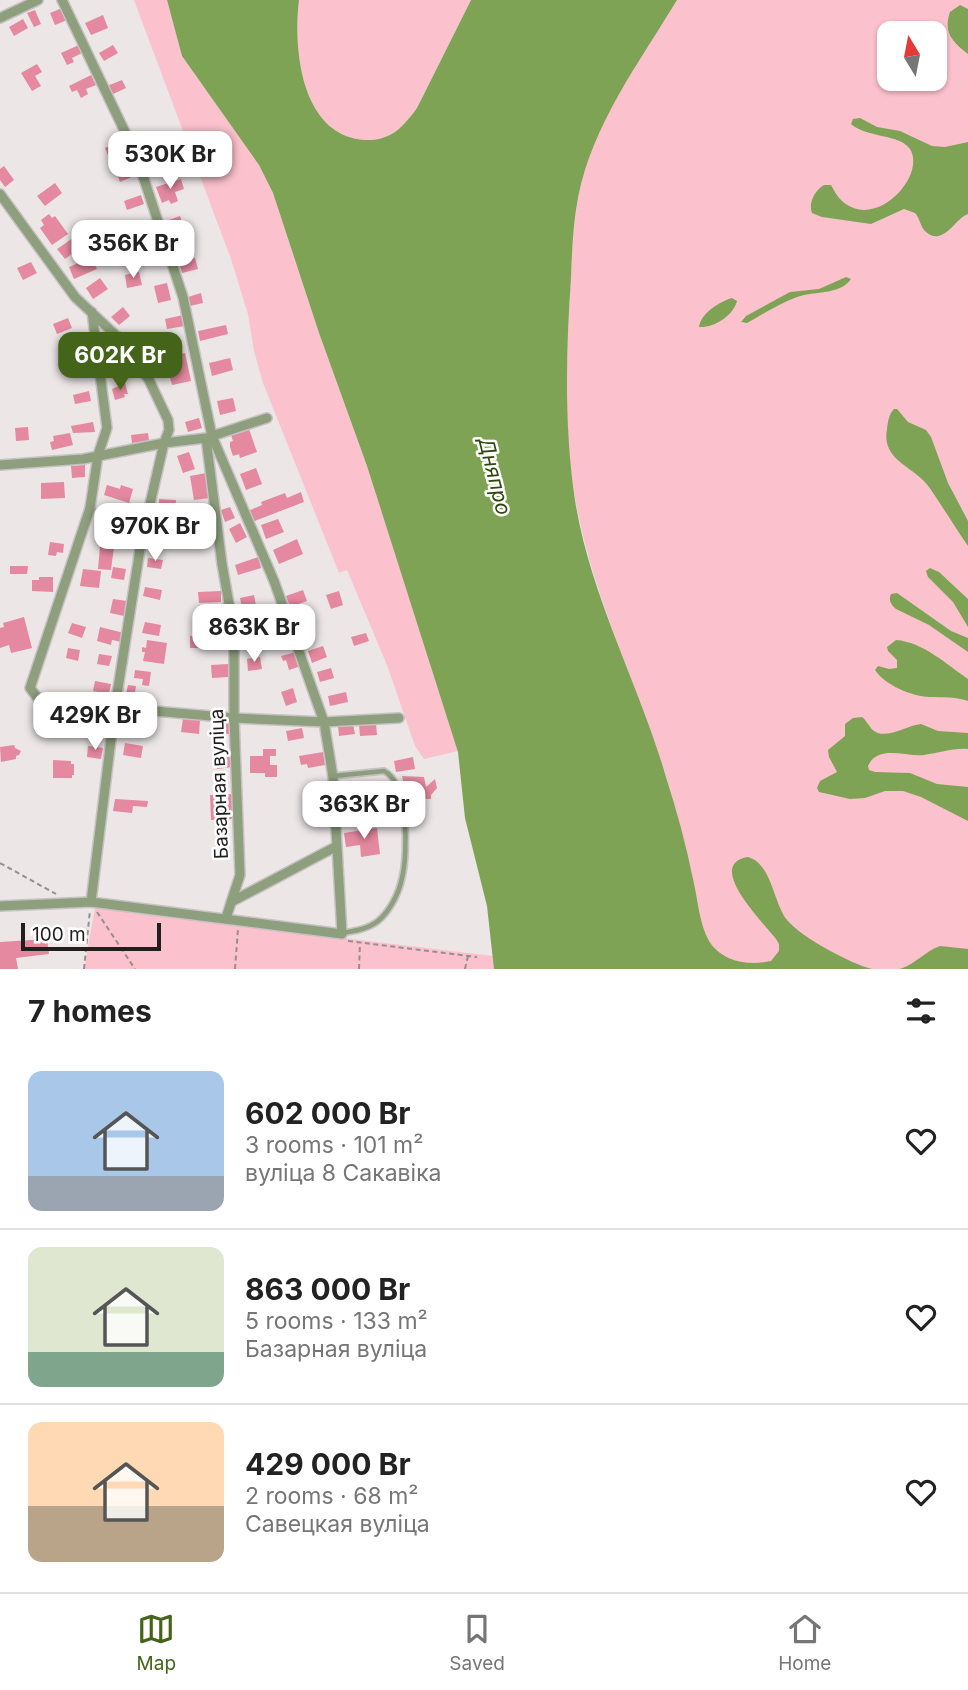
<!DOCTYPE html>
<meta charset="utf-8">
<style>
:root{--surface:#fff;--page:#f2f2f2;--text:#222;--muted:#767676;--line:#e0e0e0;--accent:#446419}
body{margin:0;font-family:Inter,sans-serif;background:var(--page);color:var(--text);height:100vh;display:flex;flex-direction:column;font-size:26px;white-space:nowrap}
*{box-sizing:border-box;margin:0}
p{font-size:23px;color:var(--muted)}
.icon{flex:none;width:38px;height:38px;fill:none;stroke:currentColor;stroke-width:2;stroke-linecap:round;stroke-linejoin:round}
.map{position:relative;height:969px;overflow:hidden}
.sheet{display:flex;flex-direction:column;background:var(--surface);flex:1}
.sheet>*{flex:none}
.needle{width:46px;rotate:350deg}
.controls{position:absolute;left:877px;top:21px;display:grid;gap:14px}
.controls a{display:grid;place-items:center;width:70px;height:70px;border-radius:14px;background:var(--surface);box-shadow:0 2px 5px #0004;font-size:35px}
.scale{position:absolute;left:21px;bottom:18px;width:140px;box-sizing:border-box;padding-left:7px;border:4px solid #211e1f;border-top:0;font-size:19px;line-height:24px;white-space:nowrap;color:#211e1f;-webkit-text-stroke:5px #fff;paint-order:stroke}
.price{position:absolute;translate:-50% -60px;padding:0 16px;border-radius:14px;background:#fff;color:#222;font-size:23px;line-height:46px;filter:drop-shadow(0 2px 4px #0008)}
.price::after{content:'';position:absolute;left:50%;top:42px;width:21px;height:16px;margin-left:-10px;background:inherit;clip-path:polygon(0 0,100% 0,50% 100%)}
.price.selected{background:var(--accent);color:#fff}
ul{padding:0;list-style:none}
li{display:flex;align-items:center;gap:21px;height:175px;padding:0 28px}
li+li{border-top:2px solid var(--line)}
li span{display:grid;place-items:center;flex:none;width:196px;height:140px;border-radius:14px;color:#555}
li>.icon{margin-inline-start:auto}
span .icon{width:84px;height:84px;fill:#fffc;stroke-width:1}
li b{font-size:30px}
h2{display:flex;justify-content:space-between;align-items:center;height:84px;padding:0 28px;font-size:30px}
.tabs{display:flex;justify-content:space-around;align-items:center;height:98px;border-top:2px solid var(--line);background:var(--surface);font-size:19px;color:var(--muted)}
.tabs a{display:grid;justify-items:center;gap:4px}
.tabs .selected{color:var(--accent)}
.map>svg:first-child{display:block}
</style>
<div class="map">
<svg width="968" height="969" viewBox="0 0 968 969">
<rect width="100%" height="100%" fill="#ece6e7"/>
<path fill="#fbc1cd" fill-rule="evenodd" d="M 134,0 L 167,0 L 182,56 L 259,165 L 273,193 L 319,333 L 367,466 L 458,751 L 424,759 L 415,746 L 387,665 L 347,570 L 339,573 L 263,383 L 254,351 L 248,314 L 231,259 Z
M 299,0 L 471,0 L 417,108 C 403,127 391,141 365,140 C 301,136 293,49 299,0 Z
M 677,0 L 968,0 L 968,969 L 708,969 C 697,903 686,837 665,773 C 636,683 593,596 576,503 C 563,434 566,361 570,292 C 573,245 573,196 591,152 C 612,98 647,49 677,0 ZM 889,33 L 934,33 L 934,79 L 889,79 Z
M 95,908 L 493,956 L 494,969 L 84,969 Z"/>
<path fill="#7ea355" d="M 167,0 L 299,0 C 293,49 301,136 365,140 C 391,141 403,127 417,108 L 471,0 L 677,0 C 639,63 592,125 578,198 C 573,224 572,252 571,278 C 566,351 564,427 575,500 C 590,596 639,684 666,777 C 677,811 686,845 693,879 C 698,900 699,923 709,941 C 722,962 749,966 771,961 L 779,951 L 779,944 L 776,939 C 763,922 704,864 748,857 C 772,864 773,902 787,920 C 801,937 851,964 872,969 L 494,969 L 487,906 L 465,818 L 458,752 L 367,466 L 319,333 L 273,193 L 259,165 L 182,56 Z
M 960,5 L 968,9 L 968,54 C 952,42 943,32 950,12 Z
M 860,118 L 877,127 L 900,131 L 932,146 L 945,147 L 968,142 L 968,214 C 956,217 944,247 926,232 C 920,227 920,218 915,213 L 904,209 L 871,224 L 822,217 L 812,213 C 808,203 815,190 824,185 L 831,185 C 834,190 836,195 840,199 C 874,234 927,176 910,149 C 900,134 867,138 851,124 L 853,119 Z
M 846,277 L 851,279 C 842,293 819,292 804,295 C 784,300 764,314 747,323 L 741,322 L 746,316 L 790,292 L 819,289 Z
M 732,298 L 737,301 C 733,316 714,328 699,327 C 701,313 719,302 732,298 Z
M 894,409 L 897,409 L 908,422 L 926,430 L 931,437 L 948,483 L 968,521 L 968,546 C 955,527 942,506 929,487 C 914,466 881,461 887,429 C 888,421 889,414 894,409 Z
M 930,568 L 939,572 L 968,599 L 968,627 L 953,602 L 928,577 L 926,571 Z
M 897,593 L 951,631 L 968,638 L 968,652 L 929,625 L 896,609 C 891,605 888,600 891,594 Z
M 896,640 C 923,642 946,664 968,679 L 968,701 C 954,696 943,698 929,697 C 911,696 885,685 875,670 L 878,666 L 889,669 L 897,668 L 897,660 L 888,651 L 887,647 Z
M 862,717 C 867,721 869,727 874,731 C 886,740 908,725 921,724 L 938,731 L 968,733 L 968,749 C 952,748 939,753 924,755 C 905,757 878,744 868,766 L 869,770 L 875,772 L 910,773 L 937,784 L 968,787 L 968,821 L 921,797 L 903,791 L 885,791 L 865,798 L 850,799 L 819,792 L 817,788 L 820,781 L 837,772 L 829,757 L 828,750 L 845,736 L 845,724 L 853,718 Z
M 940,946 L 968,949 L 968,969 L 900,969 C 916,964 925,951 940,946 Z"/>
<path fill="#e589a0" d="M 62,8 L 67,20 L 55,25 L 50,13 Z
M 35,10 L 41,24 L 34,27 L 27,13 Z
M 103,15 L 108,28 L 91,35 L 85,23 Z
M 23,19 L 28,28 L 14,36 L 9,27 Z
M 79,45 L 82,53 L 72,58 L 74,62 L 67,65 L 61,53 Z
M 113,45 L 118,53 L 104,61 L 99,53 Z
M 37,64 L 42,72 L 35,76 L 41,86 L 32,91 L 21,73 Z
M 91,75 L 96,85 L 86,89 L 88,94 L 81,98 L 77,90 L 72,92 L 69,86 Z
M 122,80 L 126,88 L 111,95 L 107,86 Z
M 119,142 L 124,155 L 118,158 L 119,162 L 112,165 L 105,148 Z
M 158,153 L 161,163 L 147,167 L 144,157 Z
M 129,164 L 134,176 L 120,182 L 115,169 Z
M 4,166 L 14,180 L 5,187 L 0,180 L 0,169 Z
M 181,179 L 184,189 L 175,192 L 178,201 L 171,204 L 169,200 L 162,203 L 156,187 Z
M 55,183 L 62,193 L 45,206 L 37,196 Z
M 141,195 L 144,204 L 127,210 L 124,201 Z
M 49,214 L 52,218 L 55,216 L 68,234 L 52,245 L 40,228 L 44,225 L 41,220 Z
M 180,216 L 183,225 L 168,229 L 166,221 Z
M 151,227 L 154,237 L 149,238 L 150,241 L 137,245 L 133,232 Z
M 73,238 L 80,248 L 65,259 L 57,249 Z
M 92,257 L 97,269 L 74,279 L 69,267 Z
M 195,258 L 198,269 L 182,273 L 179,262 Z
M 31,262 L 37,273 L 23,280 L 17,268 Z
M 139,272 L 142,285 L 127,288 L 125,275 Z
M 100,278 L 108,289 L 93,299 L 86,288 Z
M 167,283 L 171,300 L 158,303 L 154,286 Z
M 201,293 L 203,303 L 190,306 L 188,297 Z
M 123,307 L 130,316 L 119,325 L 111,317 Z
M 183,315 L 185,326 L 167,329 L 165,319 Z
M 68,318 L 72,328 L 57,334 L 53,324 Z
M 226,325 L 228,334 L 200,341 L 198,331 Z
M 156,339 L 161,351 L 145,357 L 141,346 Z
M 83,343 L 85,352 L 71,356 L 68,347 Z
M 185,353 L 191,381 L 172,385 L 165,358 Z
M 230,358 L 233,370 L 212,376 L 209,363 Z
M 125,383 L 128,394 L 124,394 L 125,397 L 115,400 L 112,389 Z
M 89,391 L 91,401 L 75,404 L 73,395 Z
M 233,398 L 236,411 L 220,415 L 217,401 Z
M 199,418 L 202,428 L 188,432 L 185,422 Z
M 93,422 L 95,432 L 73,433 L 71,426 Z
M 28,427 L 29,440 L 16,441 L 15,428 Z
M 249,429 L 257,452 L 240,458 L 239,454 L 233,456 L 230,447 L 230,442 L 233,441 L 231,435 Z
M 70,433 L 73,445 L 52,450 L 50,442 L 54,441 L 53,436 Z
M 148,433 L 149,441 L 132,443 L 131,435 Z
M 189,452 L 195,469 L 183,473 L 177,456 Z
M 85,465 L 85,477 L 72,478 L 71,466 Z
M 256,468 L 262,484 L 246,490 L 240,474 Z
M 206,473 L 210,498 L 194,500 L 190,476 Z
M 64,482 L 65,498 L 41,499 L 41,483 Z
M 107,485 L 120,489 L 121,485 L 133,489 L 129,503 L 104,495 Z
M 301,492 L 304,502 L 252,522 L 248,511 L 262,505 L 261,502 L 285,493 L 287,498 Z
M 159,499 L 176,500 L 175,510 L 159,509 Z
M 230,507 L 235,518 L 225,522 L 221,510 Z
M 278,519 L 284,532 L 266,539 L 261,525 Z
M 240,523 L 247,537 L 236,543 L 229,529 Z
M 155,529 L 167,530 L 166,540 L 153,538 Z
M 297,539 L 303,554 L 279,564 L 273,550 Z
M 50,542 L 64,544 L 63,553 L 57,552 L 56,556 L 48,555 Z
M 100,546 L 114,547 L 111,570 L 98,569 Z
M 258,557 L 261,568 L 238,575 L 235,565 Z
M 148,558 L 163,560 L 161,569 L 147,567 Z
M 10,566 L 28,566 L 27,574 L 10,574 Z
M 113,567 L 126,569 L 124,580 L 111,578 Z
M 83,569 L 101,571 L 99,588 L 80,586 Z
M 39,577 L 53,577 L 53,592 L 32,591 L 32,580 L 39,580 Z
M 145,587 L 162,590 L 160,600 L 143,596 Z
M 303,590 L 307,601 L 290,607 L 286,596 Z
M 221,591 L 221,602 L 199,603 L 198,592 Z
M 339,591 L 343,605 L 331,609 L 326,595 Z
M 254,595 L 258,616 L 244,618 L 240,598 Z
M 113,599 L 127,601 L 124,616 L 110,613 Z
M 24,617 L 32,648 L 11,653 L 9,645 L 0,648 L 0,628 L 4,627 L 3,623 Z
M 310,618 L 313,627 L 300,632 L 296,622 Z
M 145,622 L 161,625 L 159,636 L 142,633 Z
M 72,623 L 86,627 L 82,638 L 68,633 Z
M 286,623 L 290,634 L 273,640 L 269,629 Z
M 209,626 L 225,626 L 225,639 L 209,639 Z
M 100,627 L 124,633 L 122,642 L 112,640 L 111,645 L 97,641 Z
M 366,633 L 369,641 L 354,646 L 351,637 Z
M 207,635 L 207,648 L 190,648 L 190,636 Z
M 147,640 L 167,643 L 164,664 L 143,661 L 145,652 L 142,652 L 142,647 L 146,648 Z
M 323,646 L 327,657 L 312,663 L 308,651 Z
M 68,648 L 80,650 L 78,661 L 66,658 Z
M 296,652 L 298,667 L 289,670 L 286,660 L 283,661 L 281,656 Z
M 99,654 L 112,656 L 109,666 L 97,664 Z
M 260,657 L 262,669 L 248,671 L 247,659 Z
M 228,664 L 228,677 L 212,678 L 211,665 Z
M 331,668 L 334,678 L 320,682 L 317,672 Z
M 135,670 L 151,672 L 149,686 L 142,685 L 143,679 L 134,678 Z
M 95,681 L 111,684 L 109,694 L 93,691 Z
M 128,685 L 136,686 L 135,693 L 142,695 L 140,702 L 125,699 Z
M 293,688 L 297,702 L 286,706 L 281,692 Z
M 346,692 L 348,702 L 330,706 L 328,696 Z
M 90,711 L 106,713 L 105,724 L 89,723 Z
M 127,713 L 147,715 L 146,727 L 126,725 Z
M 183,718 L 200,720 L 199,734 L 181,732 Z
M 215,723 L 229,723 L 229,734 L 222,734 L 222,741 L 215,741 Z
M 353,724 L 355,734 L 339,736 L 338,726 Z
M 376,724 L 377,735 L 360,736 L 359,725 Z
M 302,728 L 304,738 L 288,741 L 286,731 Z
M 125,743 L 143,746 L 141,758 L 123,755 Z
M 14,745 L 15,748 L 21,751 L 19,755 L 16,756 L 16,759 L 1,762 L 0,747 Z
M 88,746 L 103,748 L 101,759 L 87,757 Z
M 263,749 L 276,749 L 276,756 L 270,756 L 270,765 L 277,765 L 277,777 L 265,777 L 265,773 L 250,773 L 250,756 L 263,756 Z
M 323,752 L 325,765 L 308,768 L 307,764 L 301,765 L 299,756 Z
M 231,755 L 232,767 L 217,769 L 216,756 Z
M 413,757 L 415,769 L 396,772 L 394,761 Z
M 53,760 L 71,761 L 71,764 L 74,764 L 74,775 L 72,775 L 72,778 L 53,778 Z
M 402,776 L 424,777 L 426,787 L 435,779 L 437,788 L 431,795 L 431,799 L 407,799 Z
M 357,781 L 359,790 L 344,793 L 342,783 Z
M 329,788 L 329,810 L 307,811 L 307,789 Z
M 234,794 L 234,819 L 211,820 L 210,795 Z
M 115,799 L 148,801 L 147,807 L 133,806 L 132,813 L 113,811 Z
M 365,805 L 367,822 L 356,823 L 355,818 L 346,819 L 345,808 Z
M 377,828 L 380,854 L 361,857 L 360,845 L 346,847 L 344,833 Z
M 47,939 L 49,954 L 16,958 L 18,969 L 0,969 L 0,942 Z"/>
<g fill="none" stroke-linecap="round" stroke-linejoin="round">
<defs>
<path id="service" d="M 333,776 L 384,771 C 409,783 408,854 402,878 C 399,893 390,911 378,921 C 368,929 355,931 342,933"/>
<path id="minor" d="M 0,18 L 38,0
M 0,194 L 75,297 L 123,342 L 149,380 L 168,420 L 169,430 L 164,443 L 141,543 L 115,707 L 91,902
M 92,312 L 107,428 L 98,455 L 90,508 L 30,688 L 40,701 L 234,718 L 324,722 L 399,718
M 206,438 L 222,564 L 234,632 L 234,718 L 240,875 L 226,918
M 0,465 L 83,459 L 164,443 L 206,438 L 267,418
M 231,902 L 337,846
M 0,906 L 91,902 L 342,934 L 333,777 L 324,722 L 274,581 L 212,436 L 183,297 L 136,155 L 62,0"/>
</defs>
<use href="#service" stroke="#c7c2c3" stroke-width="8"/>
<use href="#minor" stroke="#c7c2c3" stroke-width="12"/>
<path stroke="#948f90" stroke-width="2" stroke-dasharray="5 3.5" stroke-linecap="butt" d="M 0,863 L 56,894
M 97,912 L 135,969
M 348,941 L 477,957
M 84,969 L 90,910
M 235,969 L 238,929
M 359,969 L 360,943
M 465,969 L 468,956"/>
<use href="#service" stroke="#8d9f7d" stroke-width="4.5"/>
<use href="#minor" stroke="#8d9f7d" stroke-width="9"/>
</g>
<g text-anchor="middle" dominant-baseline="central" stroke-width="5" stroke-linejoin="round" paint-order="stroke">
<g font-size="19" fill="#211e1f" stroke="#fff">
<text transform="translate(219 784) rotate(-92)">Базарная вуліца</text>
</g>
<g font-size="21" font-style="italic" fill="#2f480f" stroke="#fff">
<text transform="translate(495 476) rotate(76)">Дняпро</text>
</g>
</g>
</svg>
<div class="controls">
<a><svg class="needle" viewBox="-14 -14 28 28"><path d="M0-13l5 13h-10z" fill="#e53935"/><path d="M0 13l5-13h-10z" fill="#767676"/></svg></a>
</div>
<div class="scale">100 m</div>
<b class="price" style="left:170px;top:191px">530K Br</b>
<b class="price" style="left:133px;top:280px">356K Br</b>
<b class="price selected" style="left:120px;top:392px">602K Br</b>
<b class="price" style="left:155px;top:563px">970K Br</b>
<b class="price" style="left:254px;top:664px">863K Br</b>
<b class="price" style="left:95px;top:752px">429K Br</b>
<b class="price" style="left:364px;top:841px">363K Br</b>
</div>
<section class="sheet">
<h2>7 homes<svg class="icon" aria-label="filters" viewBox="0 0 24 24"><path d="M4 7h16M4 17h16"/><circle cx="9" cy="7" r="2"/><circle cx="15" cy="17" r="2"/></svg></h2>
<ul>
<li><span style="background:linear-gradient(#a9c7e8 75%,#9aa5b1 0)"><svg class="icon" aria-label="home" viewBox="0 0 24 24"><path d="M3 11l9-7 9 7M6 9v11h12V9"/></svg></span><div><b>602 000 Br</b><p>3 rooms · 101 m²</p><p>вуліца 8 Сакавіка</p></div><svg class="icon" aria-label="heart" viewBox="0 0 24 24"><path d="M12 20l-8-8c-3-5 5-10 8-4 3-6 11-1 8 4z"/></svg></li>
<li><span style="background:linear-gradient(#dfe7d0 75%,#7fa58c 0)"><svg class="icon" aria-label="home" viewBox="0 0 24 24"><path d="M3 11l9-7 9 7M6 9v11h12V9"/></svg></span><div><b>863 000 Br</b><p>5 rooms · 133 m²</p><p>Базарная вуліца</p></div><svg class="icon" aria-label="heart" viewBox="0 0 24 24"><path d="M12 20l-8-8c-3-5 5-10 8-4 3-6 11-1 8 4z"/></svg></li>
<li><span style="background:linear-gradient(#ffd9b3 60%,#b9a48a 0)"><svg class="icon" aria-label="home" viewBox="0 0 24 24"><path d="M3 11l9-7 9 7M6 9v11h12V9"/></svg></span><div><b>429 000 Br</b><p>2 rooms · 68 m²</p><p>Савецкая вуліца</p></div><svg class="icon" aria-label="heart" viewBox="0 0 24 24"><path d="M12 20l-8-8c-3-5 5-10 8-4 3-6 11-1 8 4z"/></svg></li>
</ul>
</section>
<nav class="tabs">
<a class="selected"><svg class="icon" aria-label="map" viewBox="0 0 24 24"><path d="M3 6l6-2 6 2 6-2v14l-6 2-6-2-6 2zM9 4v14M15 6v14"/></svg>Map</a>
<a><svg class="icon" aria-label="saved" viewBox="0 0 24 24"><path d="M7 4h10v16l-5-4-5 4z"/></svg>Saved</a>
<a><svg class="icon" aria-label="home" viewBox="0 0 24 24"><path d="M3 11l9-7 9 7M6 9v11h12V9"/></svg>Home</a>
</nav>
